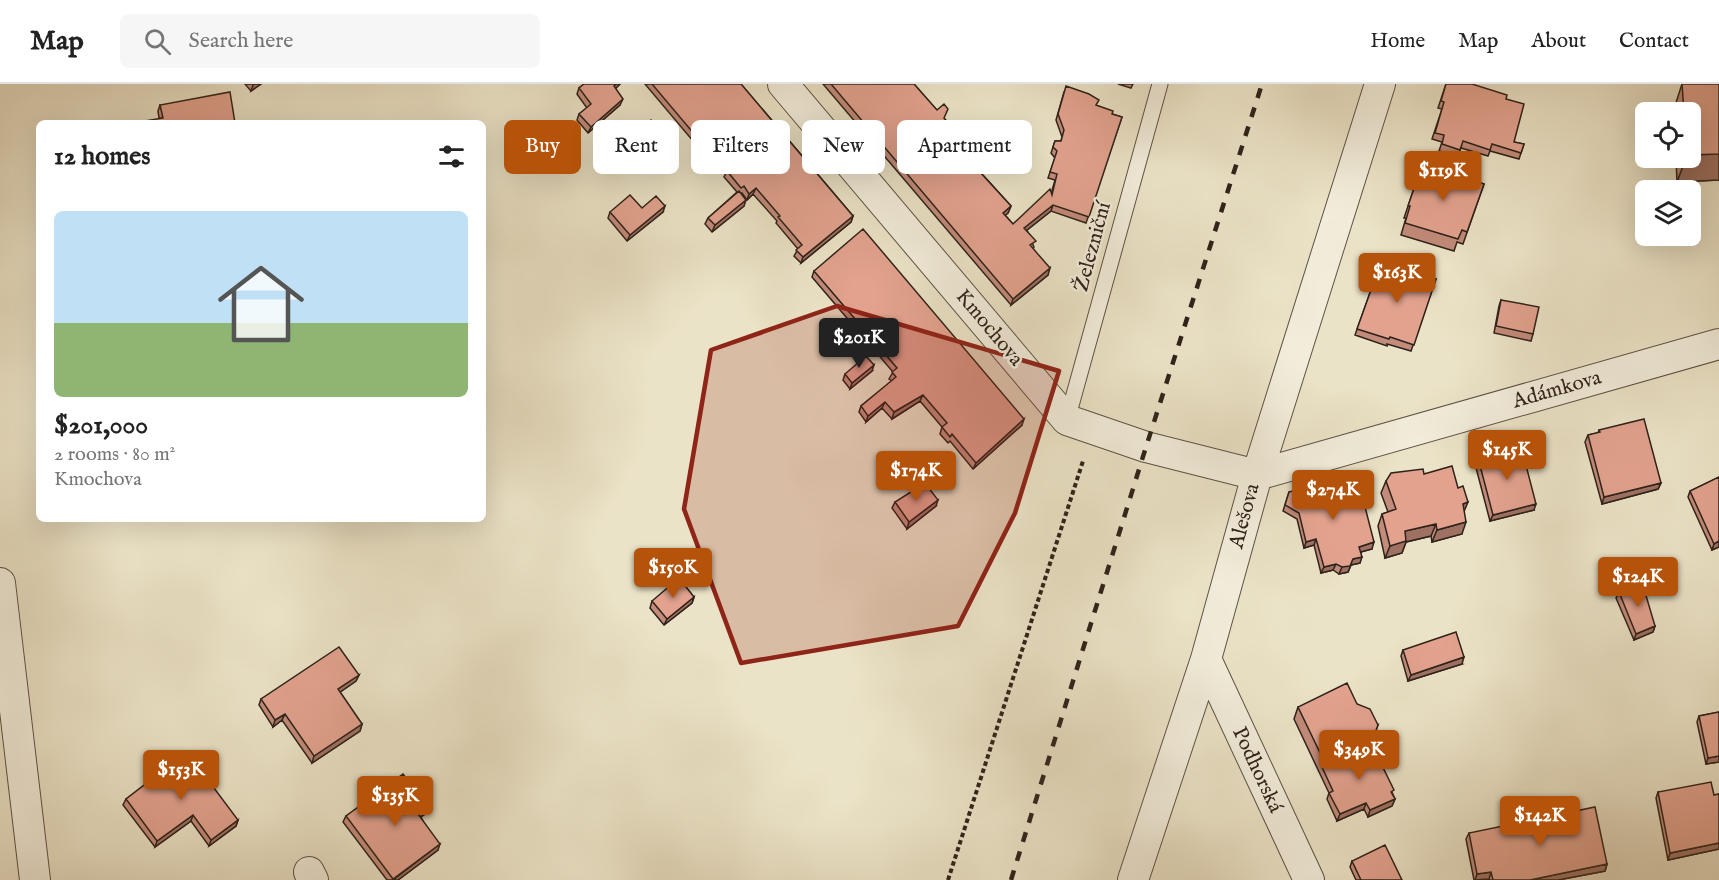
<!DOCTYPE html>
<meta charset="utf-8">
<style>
:root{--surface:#fff;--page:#f6f6f6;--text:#222;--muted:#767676;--line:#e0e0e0;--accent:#b45309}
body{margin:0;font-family:"IM FELL English",serif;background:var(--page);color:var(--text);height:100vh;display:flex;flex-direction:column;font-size:22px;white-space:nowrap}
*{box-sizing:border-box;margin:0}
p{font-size:20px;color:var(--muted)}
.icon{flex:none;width:33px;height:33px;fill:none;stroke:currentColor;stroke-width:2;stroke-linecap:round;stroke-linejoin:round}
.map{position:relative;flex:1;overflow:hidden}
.drawer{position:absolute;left:36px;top:36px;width:450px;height:402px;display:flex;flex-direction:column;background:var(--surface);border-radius:9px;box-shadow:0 6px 24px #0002}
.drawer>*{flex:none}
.top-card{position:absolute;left:504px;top:36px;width:570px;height:54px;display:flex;gap:12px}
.controls{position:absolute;left:1635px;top:18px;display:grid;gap:12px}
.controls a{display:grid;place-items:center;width:66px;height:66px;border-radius:9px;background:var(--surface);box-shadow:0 6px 24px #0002;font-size:30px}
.price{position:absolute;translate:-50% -51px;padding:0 14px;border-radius:6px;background:var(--accent);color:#fff;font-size:20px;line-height:39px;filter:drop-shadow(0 2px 3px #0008)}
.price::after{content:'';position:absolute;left:50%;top:36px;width:18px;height:14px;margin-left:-9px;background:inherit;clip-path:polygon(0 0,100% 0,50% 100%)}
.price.active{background:#222;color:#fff}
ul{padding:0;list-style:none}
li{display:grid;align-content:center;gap:12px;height:318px;padding:0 18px}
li+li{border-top:2px solid var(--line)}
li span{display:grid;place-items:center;height:186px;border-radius:9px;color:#555}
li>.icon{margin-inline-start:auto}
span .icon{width:108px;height:108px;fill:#fffc;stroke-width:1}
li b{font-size:26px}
h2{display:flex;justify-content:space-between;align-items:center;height:72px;padding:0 18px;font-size:26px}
.chip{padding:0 21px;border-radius:9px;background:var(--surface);box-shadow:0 6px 24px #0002;font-size:21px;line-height:54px}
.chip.active{background:var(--accent);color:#fff}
header{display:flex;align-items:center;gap:36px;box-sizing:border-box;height:84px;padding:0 30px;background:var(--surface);border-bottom:2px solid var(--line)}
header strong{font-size:28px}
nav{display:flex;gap:33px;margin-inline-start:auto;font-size:21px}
.search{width:420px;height:54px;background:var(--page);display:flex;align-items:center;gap:15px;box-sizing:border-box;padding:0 21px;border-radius:9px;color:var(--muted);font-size:22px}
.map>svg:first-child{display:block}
</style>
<header>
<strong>Map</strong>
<div class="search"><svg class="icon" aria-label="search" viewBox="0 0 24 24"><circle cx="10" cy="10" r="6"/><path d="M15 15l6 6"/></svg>Search here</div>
<nav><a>Home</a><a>Map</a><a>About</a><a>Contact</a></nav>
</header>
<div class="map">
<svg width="1719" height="796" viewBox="0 0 1719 796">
<rect width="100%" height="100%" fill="#ebe3c7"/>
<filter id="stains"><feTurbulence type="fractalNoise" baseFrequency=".00333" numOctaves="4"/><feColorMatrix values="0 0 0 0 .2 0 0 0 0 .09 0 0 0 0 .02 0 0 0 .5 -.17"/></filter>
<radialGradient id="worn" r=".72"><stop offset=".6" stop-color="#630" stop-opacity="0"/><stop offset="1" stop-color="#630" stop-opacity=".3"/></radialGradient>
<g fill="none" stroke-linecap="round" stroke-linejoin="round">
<defs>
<path id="lane" d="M 1067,336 L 1160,0"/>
<path id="street" d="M 783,0 L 1067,336 L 1146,363 L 1257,391 L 1719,260
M 0,499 L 35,796
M 1206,575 L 1309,796
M 309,788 L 313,796
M 1133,796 L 1206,575 L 1257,391 L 1380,0"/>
</defs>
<use href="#lane" stroke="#5e5246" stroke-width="17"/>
<use href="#street" stroke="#5e5246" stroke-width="32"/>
<path stroke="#2f221b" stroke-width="4" stroke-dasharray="4.5 3" stroke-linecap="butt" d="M 948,796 L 1083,377"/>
<use href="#lane" stroke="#f2eddb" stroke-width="15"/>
<use href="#street" stroke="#f2eddb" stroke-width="30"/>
<path stroke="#2f221b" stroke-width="4.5" stroke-dasharray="10 10" stroke-linecap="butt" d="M 1011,796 L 1146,363 L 1262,0"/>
</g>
<path fill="#c28b7a" stroke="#2f221b" stroke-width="1.5" d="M 245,0 L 261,0 L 251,7 Z
M 584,0 L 620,0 L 615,5 L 620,21 L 588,49 L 577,36 L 579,30 L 587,24 L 577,10 L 579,4 Z
M 645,0 L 741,0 L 853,132 L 851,138 L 801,179 L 794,172 L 798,165 L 776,139 L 777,137 L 753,110 L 747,116 L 742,109 L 741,109 L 744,122 L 712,148 L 705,140 L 708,134 L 737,108 L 724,93 L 727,87 L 728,86 L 697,53 L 693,57 Z
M 823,0 L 914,0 L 976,71 L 1021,51 L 1018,57 L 982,90 L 1011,122 L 1008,129 L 1005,131 L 1013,140 L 1051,110 L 1055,96 L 1048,94 L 1055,74 L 1051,69 L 1055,57 L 1061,57 L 1062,53 L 1056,36 L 1064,8 L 1096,21 L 1112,30 L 1122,33 L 1086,139 L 1051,127 L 1027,146 L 1034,163 L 1033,164 L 1048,191 L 1011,221 Z
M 1118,0 L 1133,0 L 1131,4 Z
M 1446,0 L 1506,15 L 1514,58 L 1524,60 L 1519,75 L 1490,67 L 1488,72 L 1461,64 L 1458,72 L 1439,67 L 1442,58 L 1432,55 L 1442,25 L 1438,24 Z
M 1682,0 L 1719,0 L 1719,96 L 1677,98 L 1676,74 L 1690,74 L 1690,28 L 1673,28 Z
M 160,21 L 235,39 L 159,34 L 158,27 Z
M 660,47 L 658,53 L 636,72 L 628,60 L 630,53 Z
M 1422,81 L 1484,100 L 1463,160 L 1457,158 L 1454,167 L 1401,151 L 1406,134 L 1404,134 Z
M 642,124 L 663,128 L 627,157 L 608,134 L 610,128 Z
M 1381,178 L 1436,195 L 1411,267 L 1387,260 L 1387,262 L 1355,251 Z
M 814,187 L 1022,341 L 973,385 L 950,357 L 948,359 L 940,350 L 942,343 L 920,317 L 892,335 L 882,324 L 866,338 L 859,328 L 861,322 L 892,297 L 889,295 L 893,288 L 812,193 Z
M 1501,216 L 1533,250 L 1531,257 L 1494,249 L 1499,222 Z
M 872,287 L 850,305 L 843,296 L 845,290 Z
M 1599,346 L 1661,399 L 1658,405 L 1602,420 L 1585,358 L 1588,351 L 1598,349 Z
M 1478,374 L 1534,426 L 1490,437 L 1475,380 Z
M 1424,390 L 1464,427 L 1462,450 L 1432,458 L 1431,452 L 1406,458 L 1402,469 L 1385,474 L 1378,442 L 1382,430 L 1388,428 L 1381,409 L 1386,397 Z
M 1719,393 L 1719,463 L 1712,466 L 1688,413 L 1690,407 Z
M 1289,408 L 1354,418 L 1372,465 L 1361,468 L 1360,479 L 1351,481 L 1348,488 L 1339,490 L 1333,486 L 1321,489 L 1314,461 L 1304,464 L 1297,435 L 1283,427 Z
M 895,418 L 936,422 L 907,445 L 892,424 Z
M 1619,508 L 1655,542 L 1653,548 L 1634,556 L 1616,514 Z
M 694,513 L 692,519 L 664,541 L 650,524 L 652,517 Z
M 1403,566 L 1462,580 L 1408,597 L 1401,572 Z
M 359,591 L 356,597 L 340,608 L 362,640 L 360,647 L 312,679 L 282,636 L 273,643 L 259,621 L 261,615 Z
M 1357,620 L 1371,660 L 1395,715 L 1392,722 L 1368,733 L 1364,725 L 1337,737 L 1327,715 L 1329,709 L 1294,635 L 1298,623 Z
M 1719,628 L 1719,678 L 1706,680 L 1697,638 L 1699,632 Z
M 1658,708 L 1714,711 L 1719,710 L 1719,765 L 1668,776 L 1656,714 Z
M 126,715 L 238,736 L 236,742 L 209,762 L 191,737 L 155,763 L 123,721 Z
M 427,723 L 425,730 L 421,733 L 438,766 L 398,796 L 387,796 L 343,738 L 346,732 Z
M 1469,749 L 1607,780 L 1605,787 L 1558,796 L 1489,796 L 1489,795 L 1474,796 L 1466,755 Z
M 1352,777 L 1402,796 L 1356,796 L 1350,783 Z"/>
<path fill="#9e7163" stroke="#2f221b" stroke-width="1.5" d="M 254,0 L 261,0 L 251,7 L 253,1 Z
M 616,0 L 620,0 L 611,9 L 614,2 Z
M 623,15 L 620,21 L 588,49 L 591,43 Z
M 660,47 L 658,53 L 636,72 L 638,66 Z
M 699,47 L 697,53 L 693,57 L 695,51 Z
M 1021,51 L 1018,57 L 978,94 L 980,88 Z
M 1719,70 L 1719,96 L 1677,98 L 1686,74 L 1690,74 L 1690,71 Z
M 756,104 L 753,110 L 747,116 L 749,110 Z
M 746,116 L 744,122 L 712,148 L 715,141 Z
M 1053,121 L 1051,127 L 1022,150 L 1024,144 Z
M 665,122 L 663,128 L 627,157 L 630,151 Z
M 1011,122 L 1008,129 L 1001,135 L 1003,129 Z
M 853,132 L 851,138 L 801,179 L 803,173 Z
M 1050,184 L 1048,191 L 1011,221 L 1013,215 Z
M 874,281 L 872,287 L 850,305 L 852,299 Z
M 923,311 L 920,317 L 892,335 L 894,328 Z
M 885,318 L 882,324 L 866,338 L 868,332 Z
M 1024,335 L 1022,341 L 973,385 L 976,379 Z
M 1661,399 L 1658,405 L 1602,420 L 1604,413 Z
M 938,416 L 936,422 L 907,445 L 909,438 Z
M 1468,418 L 1463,430 L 1463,420 Z
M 1536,420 L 1534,426 L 1490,437 L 1493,431 Z
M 1466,438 L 1462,450 L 1432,458 L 1437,446 Z
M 1436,440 L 1431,452 L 1406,458 L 1402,469 L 1385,474 L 1390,462 L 1405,447 Z
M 1316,455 L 1314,461 L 1304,464 L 1306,458 Z
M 1719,457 L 1719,463 L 1712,466 L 1714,460 Z
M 1374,458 L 1372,465 L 1357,469 L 1359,463 Z
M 1362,473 L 1360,479 L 1351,481 L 1348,488 L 1339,490 L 1342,483 L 1353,475 Z
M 1336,480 L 1333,486 L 1321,489 L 1324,483 Z
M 694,513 L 692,519 L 664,541 L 667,535 Z
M 1655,542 L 1653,548 L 1634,556 L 1636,550 Z
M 1464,573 L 1462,580 L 1408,597 L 1411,591 Z
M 359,591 L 356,597 L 336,611 L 338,605 Z
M 285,630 L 282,636 L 273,643 L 275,636 Z
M 362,640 L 360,647 L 312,679 L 314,672 Z
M 1378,641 L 1369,666 L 1322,683 L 1324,677 Z
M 1719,672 L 1719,678 L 1706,680 L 1708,674 Z
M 1395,715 L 1392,722 L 1368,733 L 1370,726 Z
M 1366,719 L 1364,725 L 1337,737 L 1340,730 Z
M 427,723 L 425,730 L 416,736 L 418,730 Z
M 193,731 L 191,737 L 155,763 L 157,757 Z
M 238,736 L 236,742 L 209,762 L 211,756 Z
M 1719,759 L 1719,765 L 1668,776 L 1670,769 Z
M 440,760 L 438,766 L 398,796 L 393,796 Z
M 1607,780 L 1605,787 L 1558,796 L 1530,796 Z
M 1491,788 L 1489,795 L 1475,796 L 1477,790 Z"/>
<path fill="#e2a28e" stroke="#2f221b" stroke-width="1.5" d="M 584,0 L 616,0 L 614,2 L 623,15 L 591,43 L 579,30 L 591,20 L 579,4 Z
M 652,0 L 741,0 L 853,132 L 803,173 L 796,166 L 802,161 L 778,133 L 780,132 L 756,104 L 749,110 L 744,102 L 741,104 L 727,87 L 733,82 L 699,47 L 695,51 Z
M 831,0 L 914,0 L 937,26 L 944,20 L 948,25 L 944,34 L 970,63 L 975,59 L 979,63 L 974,72 L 1011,41 L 1021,51 L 980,88 L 1011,122 L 1003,129 L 1013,140 L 1050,105 L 1052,111 L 1057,90 L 1050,88 L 1057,67 L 1053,63 L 1055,57 L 1061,57 L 1064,46 L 1058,30 L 1066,2 L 1089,10 L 1099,16 L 1096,21 L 1113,27 L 1112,30 L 1122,33 L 1089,133 L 1053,121 L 1024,144 L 1036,157 L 1030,161 L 1050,184 L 1013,215 Z
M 1446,0 L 1472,0 L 1507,11 L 1506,15 L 1524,20 L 1514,58 L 1524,60 L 1521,69 L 1492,60 L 1490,66 L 1463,57 L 1460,66 L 1442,60 L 1444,51 L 1435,49 L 1444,18 L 1441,17 Z
M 1682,0 L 1719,0 L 1719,70 L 1690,71 L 1690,28 L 1684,28 Z
M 230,8 L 235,39 L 133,39 L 163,34 L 160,21 Z
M 651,36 L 660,47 L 638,66 L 630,53 Z
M 1422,81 L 1484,100 L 1467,148 L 1462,146 L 1458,155 L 1405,139 L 1410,122 L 1408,122 Z
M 739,107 L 746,116 L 715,141 L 708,134 Z
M 630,111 L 642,124 L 656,112 L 665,122 L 630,151 L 610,128 Z
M 863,145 L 1024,335 L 976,379 L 952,350 L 950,353 L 942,343 L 947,339 L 923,311 L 894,328 L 885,318 L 868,332 L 861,322 L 896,293 L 892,288 L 897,284 L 814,187 Z
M 1381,178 L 1436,195 L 1414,261 L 1390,253 L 1389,255 L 1357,245 Z
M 1501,216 L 1539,223 L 1533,250 L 1496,242 Z
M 866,272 L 874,281 L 852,299 L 845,290 Z
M 1644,335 L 1661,399 L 1604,413 L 1588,351 L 1600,348 L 1599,346 Z
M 1521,362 L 1536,420 L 1493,431 L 1478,374 Z
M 1452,382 L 1458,404 L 1463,402 L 1468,418 L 1463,420 L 1466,438 L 1437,446 L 1436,440 L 1405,447 L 1406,457 L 1390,462 L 1382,430 L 1396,425 L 1386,397 L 1391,389 L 1423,385 L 1424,390 Z
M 1346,392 L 1354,418 L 1359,417 L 1364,419 L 1374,458 L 1359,463 L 1362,473 L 1353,475 L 1350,482 L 1342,483 L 1336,480 L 1324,483 L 1316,455 L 1306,458 L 1299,429 L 1285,421 L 1289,408 Z
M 1719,393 L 1719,457 L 1714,460 L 1690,407 Z
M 925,399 L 938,416 L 909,438 L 895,418 Z
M 679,494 L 694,513 L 667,535 L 652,517 Z
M 1642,498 L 1655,542 L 1636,550 L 1619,508 Z
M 1456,548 L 1464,573 L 1411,591 L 1403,566 Z
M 339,563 L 359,591 L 338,605 L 362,640 L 314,672 L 285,630 L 275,636 L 261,615 Z
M 1347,599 L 1357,620 L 1370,625 L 1378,641 L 1373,654 L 1324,677 L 1298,623 Z
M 1719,628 L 1719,672 L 1708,674 L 1699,632 Z
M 1371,659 L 1394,706 L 1391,708 L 1395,715 L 1370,726 L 1366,719 L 1340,730 L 1329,709 L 1333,707 L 1322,683 Z
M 187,668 L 238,736 L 211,756 L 193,731 L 157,757 L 126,715 Z
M 403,690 L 427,723 L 418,730 L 440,760 L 393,795 L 346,732 Z
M 1711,698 L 1714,711 L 1719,710 L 1719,759 L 1670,769 L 1658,708 Z
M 1595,723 L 1607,780 L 1530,796 L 1493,796 L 1491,788 L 1477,790 L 1469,749 Z
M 1385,761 L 1402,796 L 1361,796 L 1352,777 Z"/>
<path fill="#8f2418" fill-opacity="0.2" stroke="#8f2418" stroke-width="4.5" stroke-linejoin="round" d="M 837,222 L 1059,287 L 1015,429 L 958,542 L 741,579 L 684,425 L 711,266 Z"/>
<g text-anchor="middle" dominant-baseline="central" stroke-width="5" stroke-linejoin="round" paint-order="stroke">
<g font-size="21" fill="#2f221b" stroke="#f2eddb">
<text transform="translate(1093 163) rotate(-75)">Železniční</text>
<text transform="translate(989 244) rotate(50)">Kmochova</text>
<text transform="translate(1557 306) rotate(-16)">Adámkova</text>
<text transform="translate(1245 432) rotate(-75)">Alešova</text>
<text transform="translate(1257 686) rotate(65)">Podhorská</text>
</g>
</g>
<rect width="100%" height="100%" filter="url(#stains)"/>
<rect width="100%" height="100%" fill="url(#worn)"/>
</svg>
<div class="controls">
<a><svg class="icon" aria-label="locate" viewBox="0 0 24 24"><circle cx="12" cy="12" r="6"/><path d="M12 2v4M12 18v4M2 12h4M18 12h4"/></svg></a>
<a><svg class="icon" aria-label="layers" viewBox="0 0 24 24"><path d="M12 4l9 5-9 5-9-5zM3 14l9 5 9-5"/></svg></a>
</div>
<b class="price" style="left:1443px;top:118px">$119K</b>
<b class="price" style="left:1397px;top:220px">$163K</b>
<b class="price active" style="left:859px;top:285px">$201K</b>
<b class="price" style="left:1507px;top:397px">$145K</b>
<b class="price" style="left:916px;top:418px">$174K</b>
<b class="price" style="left:1333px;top:437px">$274K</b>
<b class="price" style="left:673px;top:515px">$150K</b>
<b class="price" style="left:1638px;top:524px">$124K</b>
<b class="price" style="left:1359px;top:697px">$349K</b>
<b class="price" style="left:181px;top:717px">$153K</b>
<b class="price" style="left:395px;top:743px">$135K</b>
<b class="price" style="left:1540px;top:763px">$142K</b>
<div class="top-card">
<a class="chip active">Buy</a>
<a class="chip">Rent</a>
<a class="chip">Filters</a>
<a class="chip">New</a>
<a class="chip">Apartment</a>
</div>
<section class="drawer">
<h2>12 homes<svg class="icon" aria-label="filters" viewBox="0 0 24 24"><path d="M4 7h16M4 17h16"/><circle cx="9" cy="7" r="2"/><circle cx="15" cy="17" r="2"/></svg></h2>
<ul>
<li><span style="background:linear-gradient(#bfe0f5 60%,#8fb573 0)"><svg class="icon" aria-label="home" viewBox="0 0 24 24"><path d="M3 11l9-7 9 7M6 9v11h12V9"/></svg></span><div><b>$201,000</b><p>2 rooms · 80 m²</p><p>Kmochova</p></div></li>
</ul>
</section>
</div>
